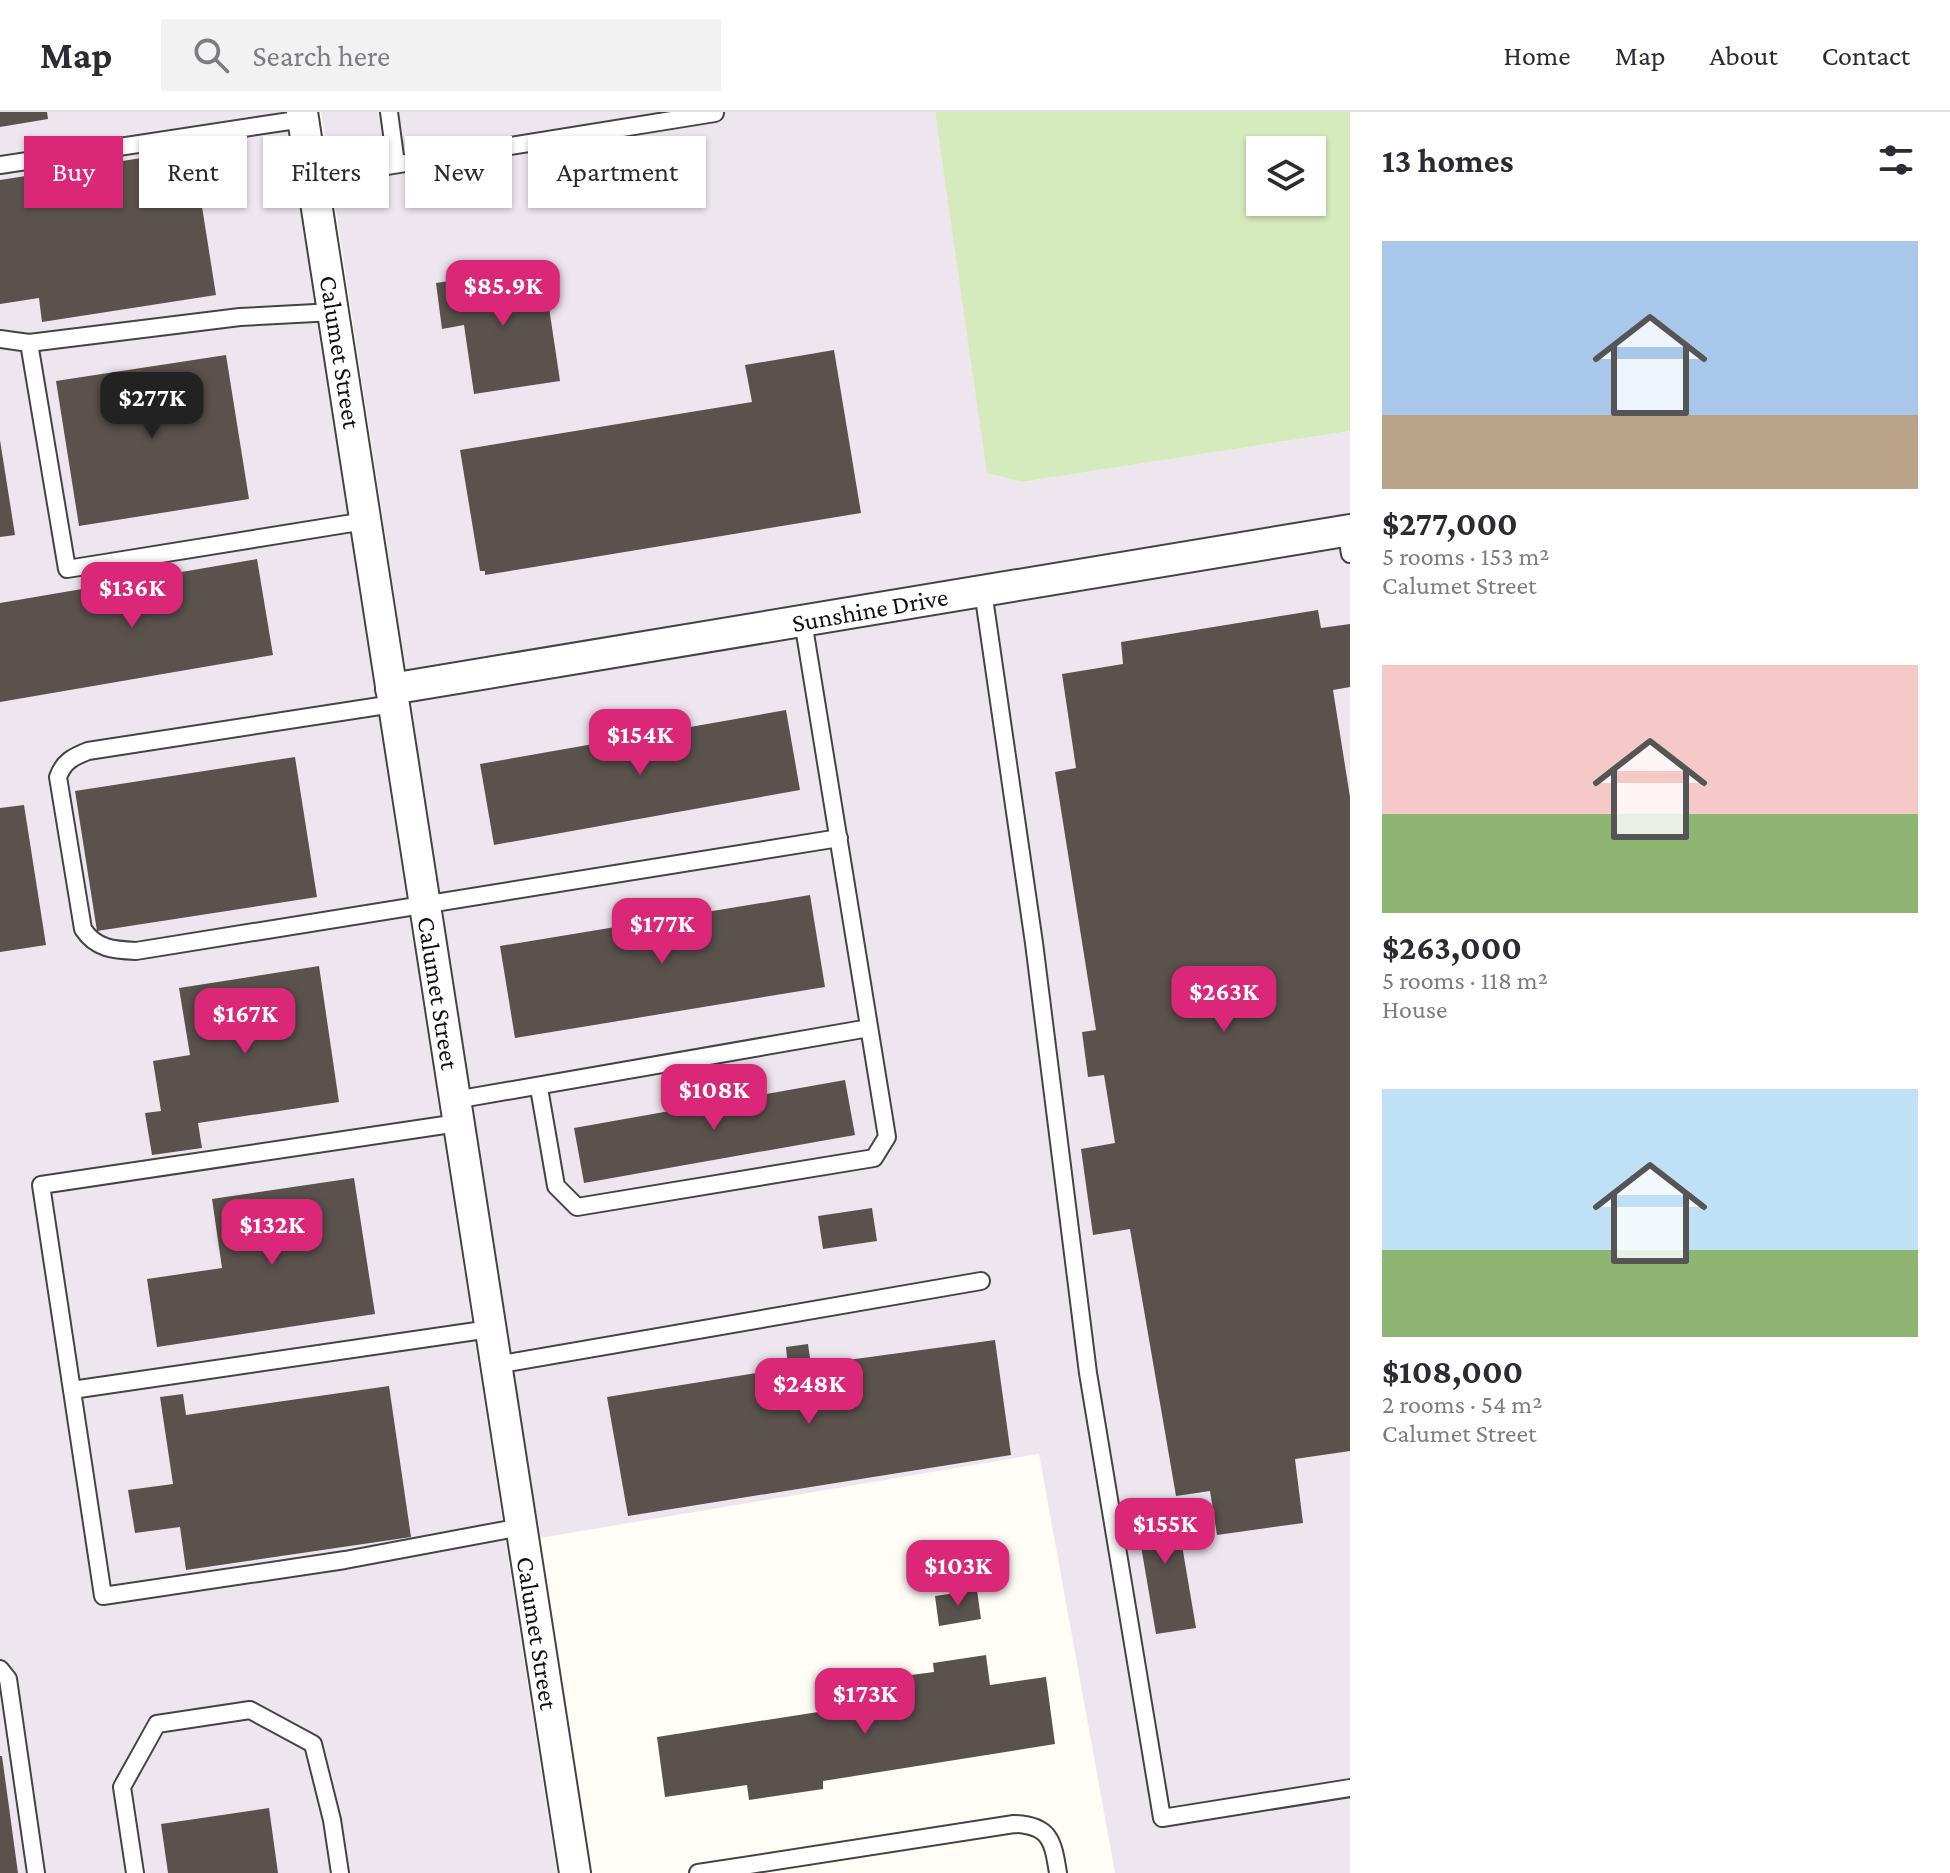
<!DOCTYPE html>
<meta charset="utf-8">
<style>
:root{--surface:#fff;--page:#f2f2f3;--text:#2b2b33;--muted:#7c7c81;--line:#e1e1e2;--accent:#db2777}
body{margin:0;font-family:"Crimson Pro",serif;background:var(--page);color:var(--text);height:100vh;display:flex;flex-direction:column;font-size:30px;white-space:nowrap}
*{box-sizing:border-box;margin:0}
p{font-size:26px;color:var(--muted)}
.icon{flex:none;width:44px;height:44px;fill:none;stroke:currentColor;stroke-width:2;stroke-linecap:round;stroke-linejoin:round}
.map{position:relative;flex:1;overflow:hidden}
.side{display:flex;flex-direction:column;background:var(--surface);width:600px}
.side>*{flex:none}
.banner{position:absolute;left:24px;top:24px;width:760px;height:72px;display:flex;gap:16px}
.buttons{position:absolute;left:1246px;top:24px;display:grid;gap:16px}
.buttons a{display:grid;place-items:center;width:80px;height:80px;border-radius:0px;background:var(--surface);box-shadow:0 2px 6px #0004;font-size:40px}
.price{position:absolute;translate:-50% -68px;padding:0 18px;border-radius:16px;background:var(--accent);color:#fff;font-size:26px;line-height:52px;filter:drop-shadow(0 2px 4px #0008)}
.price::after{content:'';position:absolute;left:50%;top:48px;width:24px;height:18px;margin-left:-12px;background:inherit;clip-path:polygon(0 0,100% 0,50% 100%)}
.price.selected{background:#222;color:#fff}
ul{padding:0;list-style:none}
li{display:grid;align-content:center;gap:16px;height:424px;padding:0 32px}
li span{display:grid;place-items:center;height:248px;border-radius:0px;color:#555}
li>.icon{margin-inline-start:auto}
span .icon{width:144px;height:144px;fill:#fffc;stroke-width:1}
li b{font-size:34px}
h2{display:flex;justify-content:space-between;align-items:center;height:96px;padding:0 32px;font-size:34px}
.tag{padding:0 28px;border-radius:0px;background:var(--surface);box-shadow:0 2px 6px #0004;font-size:28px;line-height:72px}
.tag.selected{background:var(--accent);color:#fff}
header{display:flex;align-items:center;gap:48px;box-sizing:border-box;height:112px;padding:0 40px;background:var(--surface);border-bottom:2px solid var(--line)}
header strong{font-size:38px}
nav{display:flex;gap:44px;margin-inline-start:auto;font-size:28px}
.search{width:560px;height:72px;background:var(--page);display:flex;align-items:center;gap:20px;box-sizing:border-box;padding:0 28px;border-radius:0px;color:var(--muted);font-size:30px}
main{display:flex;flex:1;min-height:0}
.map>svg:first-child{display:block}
</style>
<header>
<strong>Map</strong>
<div class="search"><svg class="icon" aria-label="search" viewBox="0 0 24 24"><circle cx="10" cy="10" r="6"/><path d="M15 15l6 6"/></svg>Search here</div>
<nav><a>Home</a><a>Map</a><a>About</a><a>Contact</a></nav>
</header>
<main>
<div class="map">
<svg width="1350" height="1761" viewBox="0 0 1350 1761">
<rect width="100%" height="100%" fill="#fffdf5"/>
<path fill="#eee6ef" d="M 0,0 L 285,0 L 557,1761 L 0,1761 Z
M 321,0 L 935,0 L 988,361 L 1022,370 L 1350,319 L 1350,402 L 406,559 Z
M 1350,433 L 1350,1761 L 1115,1761 L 1039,1342 L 540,1426 L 410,590 Z"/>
<path fill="#d5ebbd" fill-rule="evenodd" d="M 935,0 L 1350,0 L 1350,319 L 1022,370 L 987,361 ZM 1312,38 L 1312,90 L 1260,90 L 1260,38 Z"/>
<path fill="#5a524d" d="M 0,0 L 47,0 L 48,7 L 0,15 Z
M 193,38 L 216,183 L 42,210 L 39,186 L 0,192 L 0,68 Z
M 543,155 L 560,269 L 474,282 L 464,213 L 442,217 L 436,171 Z
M 834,238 L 861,401 L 485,463 L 485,459 L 480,459 L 460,338 L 752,290 L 745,253 Z
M 226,243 L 249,387 L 79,414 L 56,269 Z
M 0,328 L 15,423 L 0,425 Z
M 257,447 L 273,543 L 0,590 L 0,491 Z
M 1318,498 L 1321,516 L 1350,512 L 1350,575 L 1333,578 L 1350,685 L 1350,1339 L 1295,1347 L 1303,1411 L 1217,1423 L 1210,1379 L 1176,1384 L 1130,1117 L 1093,1123 L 1081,1037 L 1115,1031 L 1104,963 L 1088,965 L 1082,920 L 1096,918 L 1055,660 L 1076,656 L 1062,562 L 1123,552 L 1121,530 Z
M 786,598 L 800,678 L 494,733 L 480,652 Z
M 295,645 L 317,785 L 97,819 L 75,679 Z
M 24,693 L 46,833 L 0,840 L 0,696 Z
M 810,783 L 825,875 L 515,926 L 500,834 Z
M 319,854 L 339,990 L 198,1011 L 202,1036 L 152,1043 L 145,1001 L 161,999 L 153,949 L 190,943 L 179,876 Z
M 845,968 L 855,1023 L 584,1071 L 574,1016 Z
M 354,1066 L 375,1202 L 157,1235 L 147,1167 L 222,1156 L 212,1087 Z
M 872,1096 L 877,1129 L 823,1137 L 818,1104 Z
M 995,1228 L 1011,1343 L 628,1404 L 607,1285 L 788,1256 L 786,1235 L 808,1232 L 811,1253 Z
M 389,1274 L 411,1425 L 186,1458 L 180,1415 L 135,1421 L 128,1378 L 173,1372 L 160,1285 L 183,1282 L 186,1303 Z
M 1174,1386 L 1196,1516 L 1156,1522 L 1134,1393 Z
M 977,1478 L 981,1507 L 939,1514 L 935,1484 Z
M 986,1543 L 990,1573 L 1046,1565 L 1055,1632 L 823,1669 L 823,1677 L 749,1688 L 747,1673 L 665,1685 L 657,1625 L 914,1585 L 911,1563 L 934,1560 L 933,1551 Z
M 0,1644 L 2,1644 L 18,1761 L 0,1761 Z
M 269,1696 L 278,1761 L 168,1761 L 161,1712 Z"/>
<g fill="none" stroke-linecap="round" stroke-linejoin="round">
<defs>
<path id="service" d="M 389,0 L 396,52
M 0,53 L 303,7
M 313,66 L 715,1
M 0,227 L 29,231 L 67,457 L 365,409
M 29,231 L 240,205 L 334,200
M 1346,418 L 1350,442
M 983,479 L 1034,831 L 1088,1261 L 1162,1706 L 1350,1676
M 393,592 L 88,639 C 73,645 64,649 58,665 L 83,817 C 96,837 114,838 136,839 L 839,726
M 539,976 L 556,1074 L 577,1095 L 874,1046 L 887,1025 L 803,509
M 455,988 L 869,916
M 458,1011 L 41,1073 L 103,1484 L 345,1448 L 521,1415
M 496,1253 L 981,1169
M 72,1278 L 490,1217
M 0,1557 L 8,1567 L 36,1761
M 135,1761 L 122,1675 L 157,1612 L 250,1598 L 313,1632 L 332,1708 L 340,1761
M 698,1761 L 1014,1712 C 1050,1713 1053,1729 1058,1761"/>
<path id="minor" d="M 302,0 L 575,1761
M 391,577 L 1350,418"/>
</defs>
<use href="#service" stroke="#444" stroke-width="20"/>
<use href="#minor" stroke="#444" stroke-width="34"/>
<use href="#service" stroke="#fff" stroke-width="16"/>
<use href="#minor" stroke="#fff" stroke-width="30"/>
</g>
<g text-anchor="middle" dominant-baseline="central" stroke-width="8" stroke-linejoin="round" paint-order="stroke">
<g font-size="26" fill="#111" stroke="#fff">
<text transform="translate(340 240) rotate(81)">Calumet Street</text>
<text transform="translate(870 498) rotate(-10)">Sunshine Drive</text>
<text transform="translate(438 881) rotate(81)">Calumet Street</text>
<text transform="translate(537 1521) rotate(81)">Calumet Street</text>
</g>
</g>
</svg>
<div class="buttons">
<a><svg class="icon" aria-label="layers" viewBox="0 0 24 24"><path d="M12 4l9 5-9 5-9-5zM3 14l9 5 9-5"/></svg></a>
</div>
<b class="price" style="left:503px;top:216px">$85.9K</b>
<b class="price selected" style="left:152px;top:328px">$277K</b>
<b class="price" style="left:132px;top:518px">$136K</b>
<b class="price" style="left:640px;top:665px">$154K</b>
<b class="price" style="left:662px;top:854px">$177K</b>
<b class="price" style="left:1224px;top:922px">$263K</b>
<b class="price" style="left:245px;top:944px">$167K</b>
<b class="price" style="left:714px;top:1020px">$108K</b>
<b class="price" style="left:272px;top:1155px">$132K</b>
<b class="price" style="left:809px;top:1314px">$248K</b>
<b class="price" style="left:1165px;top:1454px">$155K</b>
<b class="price" style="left:958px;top:1496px">$103K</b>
<b class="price" style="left:865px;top:1624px">$173K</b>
<div class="banner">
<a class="tag selected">Buy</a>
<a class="tag">Rent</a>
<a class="tag">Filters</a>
<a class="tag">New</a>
<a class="tag">Apartment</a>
</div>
</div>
<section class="side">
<h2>13 homes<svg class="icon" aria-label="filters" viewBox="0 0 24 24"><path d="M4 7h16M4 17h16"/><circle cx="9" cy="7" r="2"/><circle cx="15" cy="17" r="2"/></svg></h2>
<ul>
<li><span style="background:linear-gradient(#a9c7e8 70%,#b9a48a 0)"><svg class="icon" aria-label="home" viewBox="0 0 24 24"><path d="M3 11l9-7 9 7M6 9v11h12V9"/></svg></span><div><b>$277,000</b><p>5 rooms · 153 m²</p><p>Calumet Street</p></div></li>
<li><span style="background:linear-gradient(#f6c9c9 60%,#8fb573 0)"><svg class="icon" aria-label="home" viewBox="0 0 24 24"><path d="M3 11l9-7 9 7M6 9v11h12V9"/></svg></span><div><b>$263,000</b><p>5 rooms · 118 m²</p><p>House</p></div></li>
<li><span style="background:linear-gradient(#bfe0f5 65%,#8fb573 0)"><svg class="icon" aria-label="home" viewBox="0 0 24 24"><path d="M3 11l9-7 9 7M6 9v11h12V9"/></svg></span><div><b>$108,000</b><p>2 rooms · 54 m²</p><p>Calumet Street</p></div></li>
</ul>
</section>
</main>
